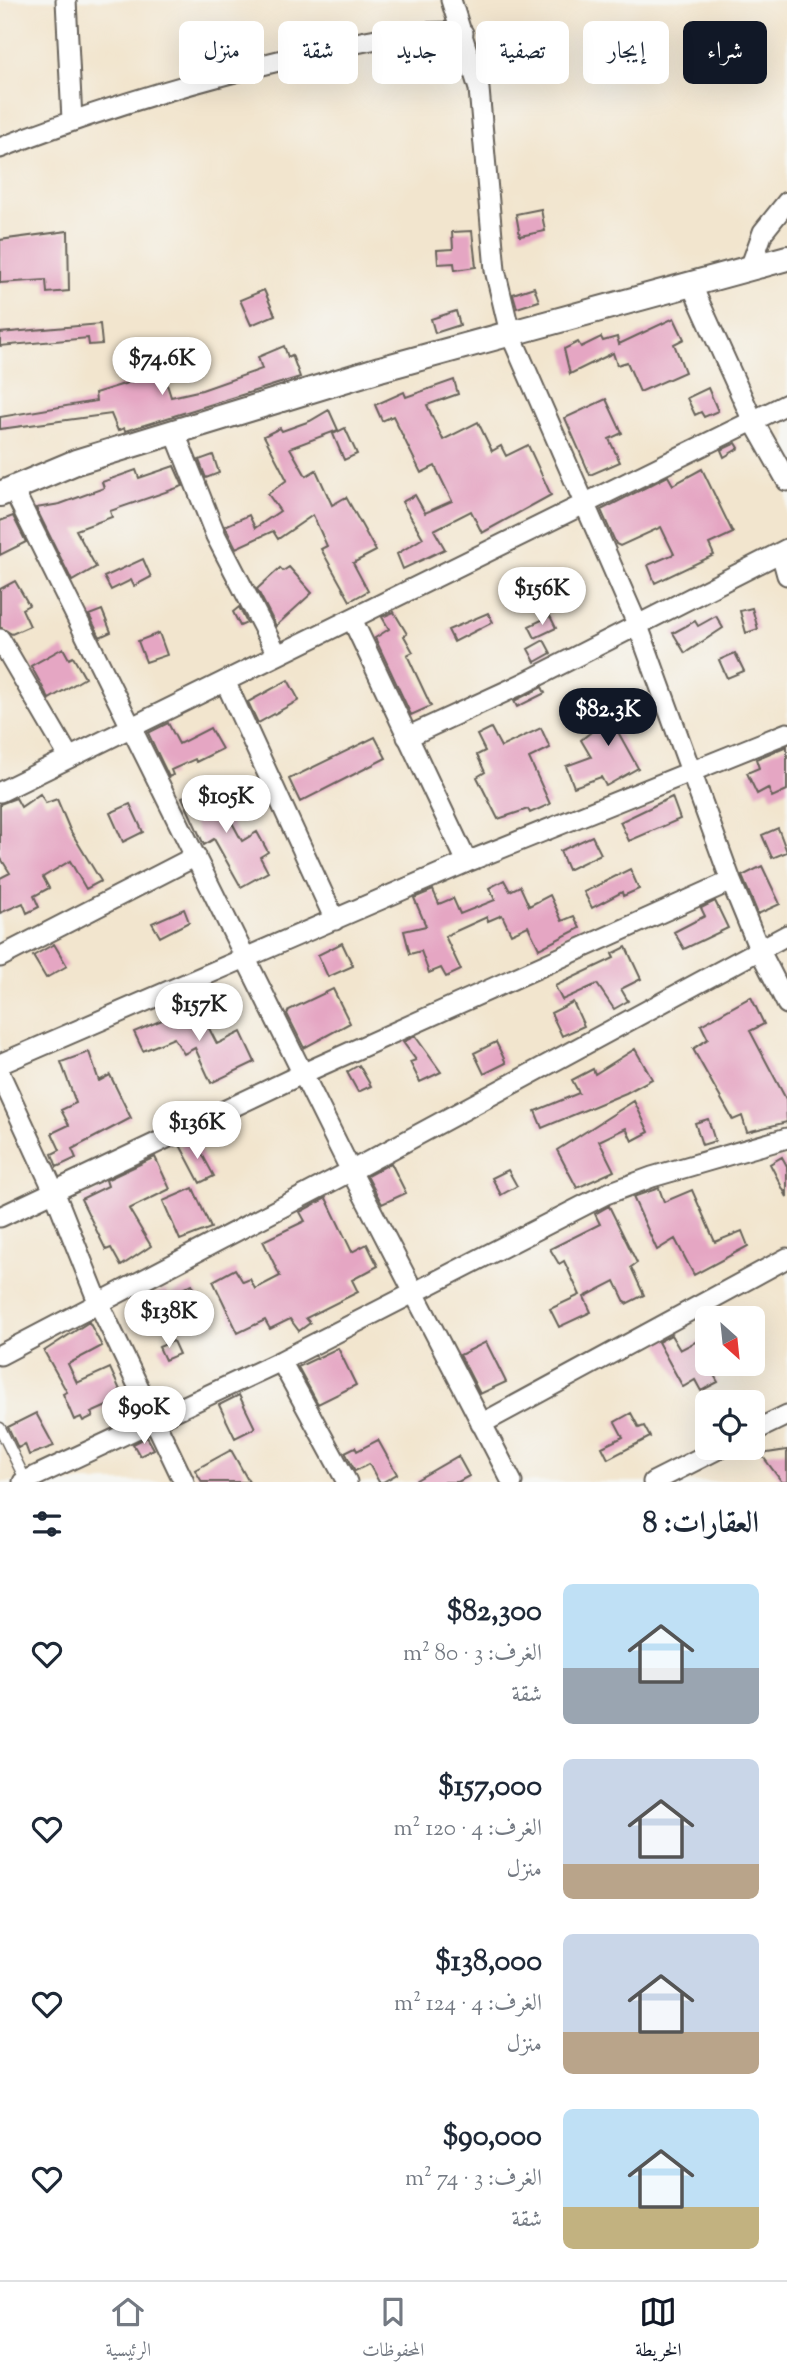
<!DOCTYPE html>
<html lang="ar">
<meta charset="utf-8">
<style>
:root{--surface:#fff;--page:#f2f2f3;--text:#1f2937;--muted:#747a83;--line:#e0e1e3;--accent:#111827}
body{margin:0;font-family:"Sorts Mill Goudy",Amiri,serif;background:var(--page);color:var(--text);direction:rtl;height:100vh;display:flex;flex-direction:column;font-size:26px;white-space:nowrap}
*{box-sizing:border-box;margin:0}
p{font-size:23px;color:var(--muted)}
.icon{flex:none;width:38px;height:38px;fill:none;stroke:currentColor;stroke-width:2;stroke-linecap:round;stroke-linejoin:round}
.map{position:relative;height:1482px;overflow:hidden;direction:ltr}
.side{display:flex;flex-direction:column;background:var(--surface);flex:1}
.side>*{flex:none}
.hud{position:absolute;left:21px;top:21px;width:746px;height:63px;direction:rtl;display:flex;gap:14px}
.needle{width:46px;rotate:153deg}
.buttons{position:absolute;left:695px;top:1306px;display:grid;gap:14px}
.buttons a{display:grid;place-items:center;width:70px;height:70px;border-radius:10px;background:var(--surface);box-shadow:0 7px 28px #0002;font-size:35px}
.price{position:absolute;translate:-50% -60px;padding:0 16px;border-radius:24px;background:#fff;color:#222;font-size:23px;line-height:46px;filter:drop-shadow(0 2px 4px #0008)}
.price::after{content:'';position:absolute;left:50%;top:42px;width:21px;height:16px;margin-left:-10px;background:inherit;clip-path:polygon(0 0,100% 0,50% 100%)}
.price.current{background:var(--accent);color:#fff}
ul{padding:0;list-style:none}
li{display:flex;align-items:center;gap:21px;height:175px;padding:0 28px}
li span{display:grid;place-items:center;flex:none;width:196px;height:140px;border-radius:10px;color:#555}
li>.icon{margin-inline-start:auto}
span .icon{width:84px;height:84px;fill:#fffc;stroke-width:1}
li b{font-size:30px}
h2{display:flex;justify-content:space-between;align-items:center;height:84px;padding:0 28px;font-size:30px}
.tag{padding:0 24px;border-radius:10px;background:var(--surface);box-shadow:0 7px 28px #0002;font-size:24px;line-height:63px}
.tag.current{background:var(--accent);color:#fff}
.menu{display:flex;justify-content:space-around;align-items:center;height:98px;border-top:2px solid var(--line);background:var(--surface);font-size:19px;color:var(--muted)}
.menu a{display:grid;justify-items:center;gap:4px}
.menu .current{color:var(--accent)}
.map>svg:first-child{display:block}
</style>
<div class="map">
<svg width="787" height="1482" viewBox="0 0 787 1482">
<rect width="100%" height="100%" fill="#f6f6f2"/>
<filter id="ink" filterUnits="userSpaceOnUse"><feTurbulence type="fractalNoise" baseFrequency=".0143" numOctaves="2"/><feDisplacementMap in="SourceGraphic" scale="14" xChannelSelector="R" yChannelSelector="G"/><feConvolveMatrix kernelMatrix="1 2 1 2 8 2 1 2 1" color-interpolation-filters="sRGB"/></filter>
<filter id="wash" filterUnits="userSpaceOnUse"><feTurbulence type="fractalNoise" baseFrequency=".00686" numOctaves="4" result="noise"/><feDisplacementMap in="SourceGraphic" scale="28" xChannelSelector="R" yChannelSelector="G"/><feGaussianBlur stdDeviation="1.57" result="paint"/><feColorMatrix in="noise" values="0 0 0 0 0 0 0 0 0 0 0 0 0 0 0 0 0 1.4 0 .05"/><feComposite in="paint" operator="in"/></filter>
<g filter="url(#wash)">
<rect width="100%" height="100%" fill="#f2e5ce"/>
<g id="blocks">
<path fill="#e5a6c3" d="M 541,209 L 545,231 L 520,236 L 516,214 Z
M 68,231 L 69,291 L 47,293 L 46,280 L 0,283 L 0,240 Z
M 472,231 L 476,267 L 455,270 L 454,263 L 438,264 L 437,250 L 453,249 L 452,232 Z
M 534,287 L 539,301 L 517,308 L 513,294 Z
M 264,290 L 275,315 L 251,325 L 240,300 Z
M 456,311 L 460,325 L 435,333 L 431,319 Z
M 674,318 L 684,339 L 674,344 L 685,372 L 640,392 L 627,362 L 617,365 L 613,353 L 570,374 L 564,349 L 578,342 L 581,347 L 601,337 L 603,341 L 617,337 L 619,344 Z
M 100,324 L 102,344 L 89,345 L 88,338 L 0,346 L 0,333 Z
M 284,346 L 288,357 L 292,355 L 300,377 L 125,431 L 124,428 L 118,431 L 111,414 L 0,429 L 0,417 L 96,401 L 95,393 L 163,372 L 171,397 L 202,390 L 262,369 L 258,357 Z
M 454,380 L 458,394 L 427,405 L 443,440 L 478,422 L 492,451 L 501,446 L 506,456 L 528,445 L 551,495 L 482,533 L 471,511 L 434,530 L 445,549 L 403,569 L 397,554 L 423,538 L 402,502 L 415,495 L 425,513 L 452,501 L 435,466 L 421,473 L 393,416 L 382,421 L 375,405 L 404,392 L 406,397 Z
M 708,388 L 718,411 L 704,417 L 701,412 L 695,415 L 687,398 Z
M 606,399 L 622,433 L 609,439 L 620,462 L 590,475 L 565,418 Z
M 329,410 L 338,430 L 290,448 L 306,476 L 316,470 L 332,505 L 346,497 L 376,551 L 353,563 L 368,591 L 350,601 L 321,549 L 327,546 L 313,515 L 278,539 L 273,531 L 236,548 L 225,526 L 249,515 L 255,528 L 280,511 L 268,494 L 287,480 L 264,436 L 280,428 L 282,431 L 310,421 Z
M 345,428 L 357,454 L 344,460 L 333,434 Z
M 736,443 L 739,448 L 724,457 L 721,450 Z
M 213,455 L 219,473 L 206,478 L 199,460 Z
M 174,466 L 183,486 L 110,511 L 112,517 L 76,530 L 96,567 L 72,581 L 36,508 L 60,504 L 104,488 L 102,482 L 136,470 L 139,478 Z
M 702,469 L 733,533 L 709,544 L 714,555 L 655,583 L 648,565 L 674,554 L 661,527 L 620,546 L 616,544 L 601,510 L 668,476 L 673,485 Z
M 13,516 L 26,542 L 0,555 L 0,521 Z
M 143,559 L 151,577 L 134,586 L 131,580 L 111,590 L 104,577 Z
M 289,567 L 312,593 L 276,626 L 257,589 L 280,568 L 283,571 Z
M 15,581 L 29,605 L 22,609 L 30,626 L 12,634 L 0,627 L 0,589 Z
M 239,607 L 247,623 L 240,626 L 233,612 Z
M 752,608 L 758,629 L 746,633 L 740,611 Z
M 102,610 L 111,632 L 100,637 L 89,615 Z
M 394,612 L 407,634 L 404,636 L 413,652 L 407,655 L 431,706 L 411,715 L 375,638 L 389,629 L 382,617 Z
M 488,613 L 493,622 L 454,642 L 448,630 Z
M 550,616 L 556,628 L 535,638 L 529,626 Z
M 716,616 L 723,628 L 685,653 L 673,633 L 695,621 L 698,626 Z
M 159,633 L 167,655 L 146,662 L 138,641 Z
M 544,640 L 551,653 L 535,662 L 528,649 Z
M 63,648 L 69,659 L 73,657 L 85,678 L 49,699 L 31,666 Z
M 735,653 L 744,671 L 727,678 L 719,660 Z
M 288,680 L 299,700 L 258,723 L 248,702 Z
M 542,687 L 545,693 L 517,707 L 514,701 Z
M 630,695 L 642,721 L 618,732 L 638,768 L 606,786 L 601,777 L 574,787 L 566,766 L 591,757 L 581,740 L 614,714 L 610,704 Z
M 168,723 L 179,744 L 210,728 L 222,749 L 196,762 L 195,759 L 171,770 L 173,775 L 169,777 L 148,733 Z
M 491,728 L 501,747 L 541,728 L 550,748 L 529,758 L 550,804 L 530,813 L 528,809 L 498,819 L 477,777 L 485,772 L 477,755 L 485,751 L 477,735 Z
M 375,737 L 386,758 L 300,802 L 289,779 Z
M 787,746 L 787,790 L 772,797 L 768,788 L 757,794 L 747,773 L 759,768 L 756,759 Z
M 214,783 L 223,806 L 242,841 L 257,832 L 268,852 L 260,857 L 268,872 L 241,887 L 214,839 L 204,845 L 182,797 Z
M 40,794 L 46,803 L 57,799 L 70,830 L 101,881 L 86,889 L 70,861 L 43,877 L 49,888 L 34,896 L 39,907 L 27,913 L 23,903 L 0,913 L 0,878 L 10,873 L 0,857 L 0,804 L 16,798 L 21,807 Z
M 672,797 L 680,819 L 629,841 L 620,822 Z
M 130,804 L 143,832 L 123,842 L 110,813 Z
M 778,828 L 787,852 L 772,858 L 762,835 Z
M 592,836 L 601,854 L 568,870 L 560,851 Z
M 762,866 L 780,904 L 758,914 L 742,876 Z
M 630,869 L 639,889 L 623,896 L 622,892 L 592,908 L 584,892 Z
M 504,880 L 510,891 L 520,886 L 529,906 L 550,895 L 562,921 L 574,916 L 580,928 L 539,949 L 528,926 L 511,934 L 502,915 L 488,921 L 487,917 L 445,936 L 461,970 L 446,977 L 441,968 L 429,973 L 421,951 L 410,954 L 404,931 L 426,926 L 414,898 L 433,890 L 439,904 L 453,898 L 460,914 L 495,900 L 489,888 Z
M 715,901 L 728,928 L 684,949 L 674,932 L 705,916 L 701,908 Z
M 184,909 L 189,922 L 160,937 L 152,923 Z
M 342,943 L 353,966 L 328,977 L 318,955 Z
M 54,944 L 67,966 L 46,978 L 33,956 Z
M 626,947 L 641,979 L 621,989 L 628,1001 L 614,1009 L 597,984 L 562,1000 L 555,986 L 614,958 L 612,954 Z
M 333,989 L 350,1023 L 304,1048 L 287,1014 L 289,1010 Z
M 751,997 L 764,1024 L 750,1031 L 786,1099 L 787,1122 L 747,1132 L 742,1116 L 733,1120 L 693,1049 L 708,1039 L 701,1025 Z
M 573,1002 L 584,1026 L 562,1036 L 551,1013 Z
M 197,1005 L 217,1044 L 241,1032 L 255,1062 L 211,1083 L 195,1048 L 184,1054 L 174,1038 L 143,1051 L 134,1032 Z
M 415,1036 L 441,1072 L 420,1082 L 410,1062 L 416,1060 L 403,1042 Z
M 496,1042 L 506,1063 L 484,1074 L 474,1053 Z
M 635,1049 L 652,1079 L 626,1093 L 542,1128 L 535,1111 L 579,1093 L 572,1080 L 593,1069 L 595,1074 Z
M 89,1052 L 99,1081 L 110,1075 L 131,1118 L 72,1149 L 76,1158 L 57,1167 L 52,1154 L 60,1150 L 52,1133 L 69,1125 L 61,1110 L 76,1103 L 61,1062 Z
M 359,1065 L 371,1086 L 358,1092 L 347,1072 Z
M 634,1101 L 649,1132 L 632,1141 L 626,1128 L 599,1141 L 614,1171 L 577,1188 L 557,1150 Z
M 708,1119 L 715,1141 L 702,1145 L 695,1123 Z
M 194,1139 L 214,1176 L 200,1183 L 180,1145 Z
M 155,1157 L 170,1189 L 129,1209 L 151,1246 L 121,1266 L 111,1248 L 106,1250 L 81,1199 L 108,1186 L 106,1180 Z
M 782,1157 L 787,1166 L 787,1197 L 770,1164 Z
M 391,1163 L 406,1193 L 382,1204 L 367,1176 Z
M 508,1170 L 517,1186 L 501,1195 L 492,1178 Z
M 193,1188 L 211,1228 L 180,1240 L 163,1201 Z
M 659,1188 L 664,1202 L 692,1190 L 715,1242 L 742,1231 L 748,1246 L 694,1275 L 675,1239 L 657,1250 L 633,1197 Z
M 326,1198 L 352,1252 L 367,1244 L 378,1266 L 352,1280 L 358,1292 L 306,1318 L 310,1323 L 299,1331 L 290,1319 L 270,1329 L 265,1320 L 238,1333 L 213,1281 L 235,1269 L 243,1282 L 250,1279 L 255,1289 L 280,1276 L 263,1241 L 305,1221 L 300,1212 Z
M 609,1206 L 637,1263 L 631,1267 L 644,1295 L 626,1304 L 615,1281 L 584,1297 L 591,1312 L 559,1327 L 550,1309 L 580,1295 L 564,1261 L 559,1264 L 550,1249 L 600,1224 L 595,1214 Z
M 192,1284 L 200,1300 L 153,1321 L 143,1301 L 166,1289 L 169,1296 Z
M 89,1322 L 102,1346 L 68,1364 L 77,1383 L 110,1368 L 130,1412 L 118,1418 L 111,1404 L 91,1413 L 93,1416 L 83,1421 L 81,1417 L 74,1420 L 63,1394 L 67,1392 L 44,1351 Z
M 671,1335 L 680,1350 L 707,1336 L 707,1363 L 718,1382 L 701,1391 L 695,1380 L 683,1387 L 658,1342 Z
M 173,1341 L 179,1354 L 165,1360 L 159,1347 Z
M 486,1342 L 506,1382 L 480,1394 L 460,1355 Z
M 338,1348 L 356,1385 L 318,1404 L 298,1367 Z
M 239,1395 L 255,1428 L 235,1438 L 219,1405 Z
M 36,1413 L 54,1446 L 29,1455 L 25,1444 L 18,1448 L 8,1427 Z
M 631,1413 L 639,1428 L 644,1426 L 650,1437 L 608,1459 L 602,1447 L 623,1437 L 615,1422 Z
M 147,1437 L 154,1449 L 140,1456 L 133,1444 Z
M 378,1440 L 397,1474 L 383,1482 L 379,1482 L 369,1464 L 355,1471 L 345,1452 L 355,1447 L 357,1451 Z
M 231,1450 L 249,1482 L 202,1482 L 195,1470 Z
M 787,1450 L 787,1482 L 782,1482 L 761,1454 Z
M 458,1456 L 469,1476 L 458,1482 L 413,1482 Z"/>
</g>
</g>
<g filter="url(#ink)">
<use href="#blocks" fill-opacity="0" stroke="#67625a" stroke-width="2"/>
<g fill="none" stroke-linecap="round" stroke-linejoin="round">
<defs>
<path id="service" d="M 0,1428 L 26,1481"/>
<path id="minor" d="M 66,0 L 72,120
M 451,0 L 479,89 L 495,270 L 510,333 L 638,626 L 731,881 L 759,949 L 787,1004
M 0,148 C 96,110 194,81 295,57 C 351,44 405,29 463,33
M 750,268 L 763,232 L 787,202
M 692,286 L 752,419 L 787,481
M 175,433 L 216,536 L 277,654
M 13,489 L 351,1171 L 512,1482
M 781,553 L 787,575
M 352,619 L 467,862
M 0,639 L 69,757
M 225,681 L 335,920
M 407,737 L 522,684 L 787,549
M 0,792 L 787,404
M 0,957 L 196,856
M 0,1064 L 467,862 L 787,733
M 0,1074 L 54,1191 L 99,1304 L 184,1482
M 0,1217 L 304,1073 L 731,881
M 0,1355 L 351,1171 L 787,935
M 281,1361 L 347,1482
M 481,1424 L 787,1258
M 752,1432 L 787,1415
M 23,1482 L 281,1361 L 606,1194 L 652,1177 L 787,1138
M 653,1482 L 722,1447"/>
<path id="tertiary" d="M 0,494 L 76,462 L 380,369 L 787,258"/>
</defs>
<use href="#service" stroke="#67625a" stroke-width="13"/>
<use href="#minor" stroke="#67625a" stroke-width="23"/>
<use href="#tertiary" stroke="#67625a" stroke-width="28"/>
<use href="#service" stroke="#fff" stroke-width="10"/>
<use href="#minor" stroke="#fff" stroke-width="19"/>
<use href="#tertiary" stroke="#fff" stroke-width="24"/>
</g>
</g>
</svg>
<div class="buttons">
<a><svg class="needle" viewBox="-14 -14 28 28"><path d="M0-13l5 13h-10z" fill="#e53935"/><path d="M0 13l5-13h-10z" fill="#747a83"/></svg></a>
<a><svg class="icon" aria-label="locate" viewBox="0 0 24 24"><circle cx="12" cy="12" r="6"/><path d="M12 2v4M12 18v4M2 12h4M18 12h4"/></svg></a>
</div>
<b class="price" style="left:162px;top:397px">$74.6K</b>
<b class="price" style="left:542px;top:627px">$156K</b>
<b class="price current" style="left:608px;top:748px">$82.3K</b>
<b class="price" style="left:226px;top:835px">$105K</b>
<b class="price" style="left:199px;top:1043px">$157K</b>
<b class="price" style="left:197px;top:1161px">$136K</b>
<b class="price" style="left:169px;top:1350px">$138K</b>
<b class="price" style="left:144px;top:1446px">$90K</b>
<div class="hud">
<a class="tag current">شراء</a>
<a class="tag">إيجار</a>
<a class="tag">تصفية</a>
<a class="tag">جديد</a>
<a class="tag">شقة</a>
<a class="tag">منزل</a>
</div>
</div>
<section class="side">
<h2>العقارات: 8<svg class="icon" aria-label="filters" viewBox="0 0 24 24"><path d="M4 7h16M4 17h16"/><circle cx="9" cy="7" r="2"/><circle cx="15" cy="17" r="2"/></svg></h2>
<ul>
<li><span style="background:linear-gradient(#bfe0f5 60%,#9aa5b1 0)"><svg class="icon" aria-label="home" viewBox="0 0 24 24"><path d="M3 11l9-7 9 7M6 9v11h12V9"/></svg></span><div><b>$82,300</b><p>الغرف: 3 · 80 m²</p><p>شقة</p></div><svg class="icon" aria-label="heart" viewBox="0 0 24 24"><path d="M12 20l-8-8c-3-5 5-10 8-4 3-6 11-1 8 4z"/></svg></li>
<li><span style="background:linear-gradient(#c9d6e8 75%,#b9a48a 0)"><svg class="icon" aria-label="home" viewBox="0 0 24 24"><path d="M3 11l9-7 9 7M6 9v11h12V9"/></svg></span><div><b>$157,000</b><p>الغرف: 4 · 120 m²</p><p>منزل</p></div><svg class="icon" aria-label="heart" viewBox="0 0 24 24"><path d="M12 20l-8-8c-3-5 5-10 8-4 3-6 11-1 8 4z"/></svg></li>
<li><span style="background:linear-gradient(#c9d6e8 70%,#b9a48a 0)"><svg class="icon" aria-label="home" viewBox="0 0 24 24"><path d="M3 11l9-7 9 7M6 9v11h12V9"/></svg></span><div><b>$138,000</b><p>الغرف: 4 · 124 m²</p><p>منزل</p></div><svg class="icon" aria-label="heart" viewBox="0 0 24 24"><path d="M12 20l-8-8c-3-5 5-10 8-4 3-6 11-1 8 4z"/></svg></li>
<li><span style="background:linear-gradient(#bfe0f5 70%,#c2b280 0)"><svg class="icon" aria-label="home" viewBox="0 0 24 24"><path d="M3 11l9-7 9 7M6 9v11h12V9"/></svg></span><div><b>$90,000</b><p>الغرف: 3 · 74 m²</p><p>شقة</p></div><svg class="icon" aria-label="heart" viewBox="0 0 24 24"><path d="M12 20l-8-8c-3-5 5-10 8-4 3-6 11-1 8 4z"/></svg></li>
</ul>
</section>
<nav class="menu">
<a class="current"><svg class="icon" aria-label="map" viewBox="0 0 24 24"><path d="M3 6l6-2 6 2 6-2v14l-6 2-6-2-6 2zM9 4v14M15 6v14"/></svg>الخريطة</a>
<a><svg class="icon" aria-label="saved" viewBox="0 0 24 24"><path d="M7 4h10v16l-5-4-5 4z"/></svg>المحفوظات</a>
<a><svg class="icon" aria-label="home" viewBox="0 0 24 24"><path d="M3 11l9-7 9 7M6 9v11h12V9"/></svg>الرئيسية</a>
</nav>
